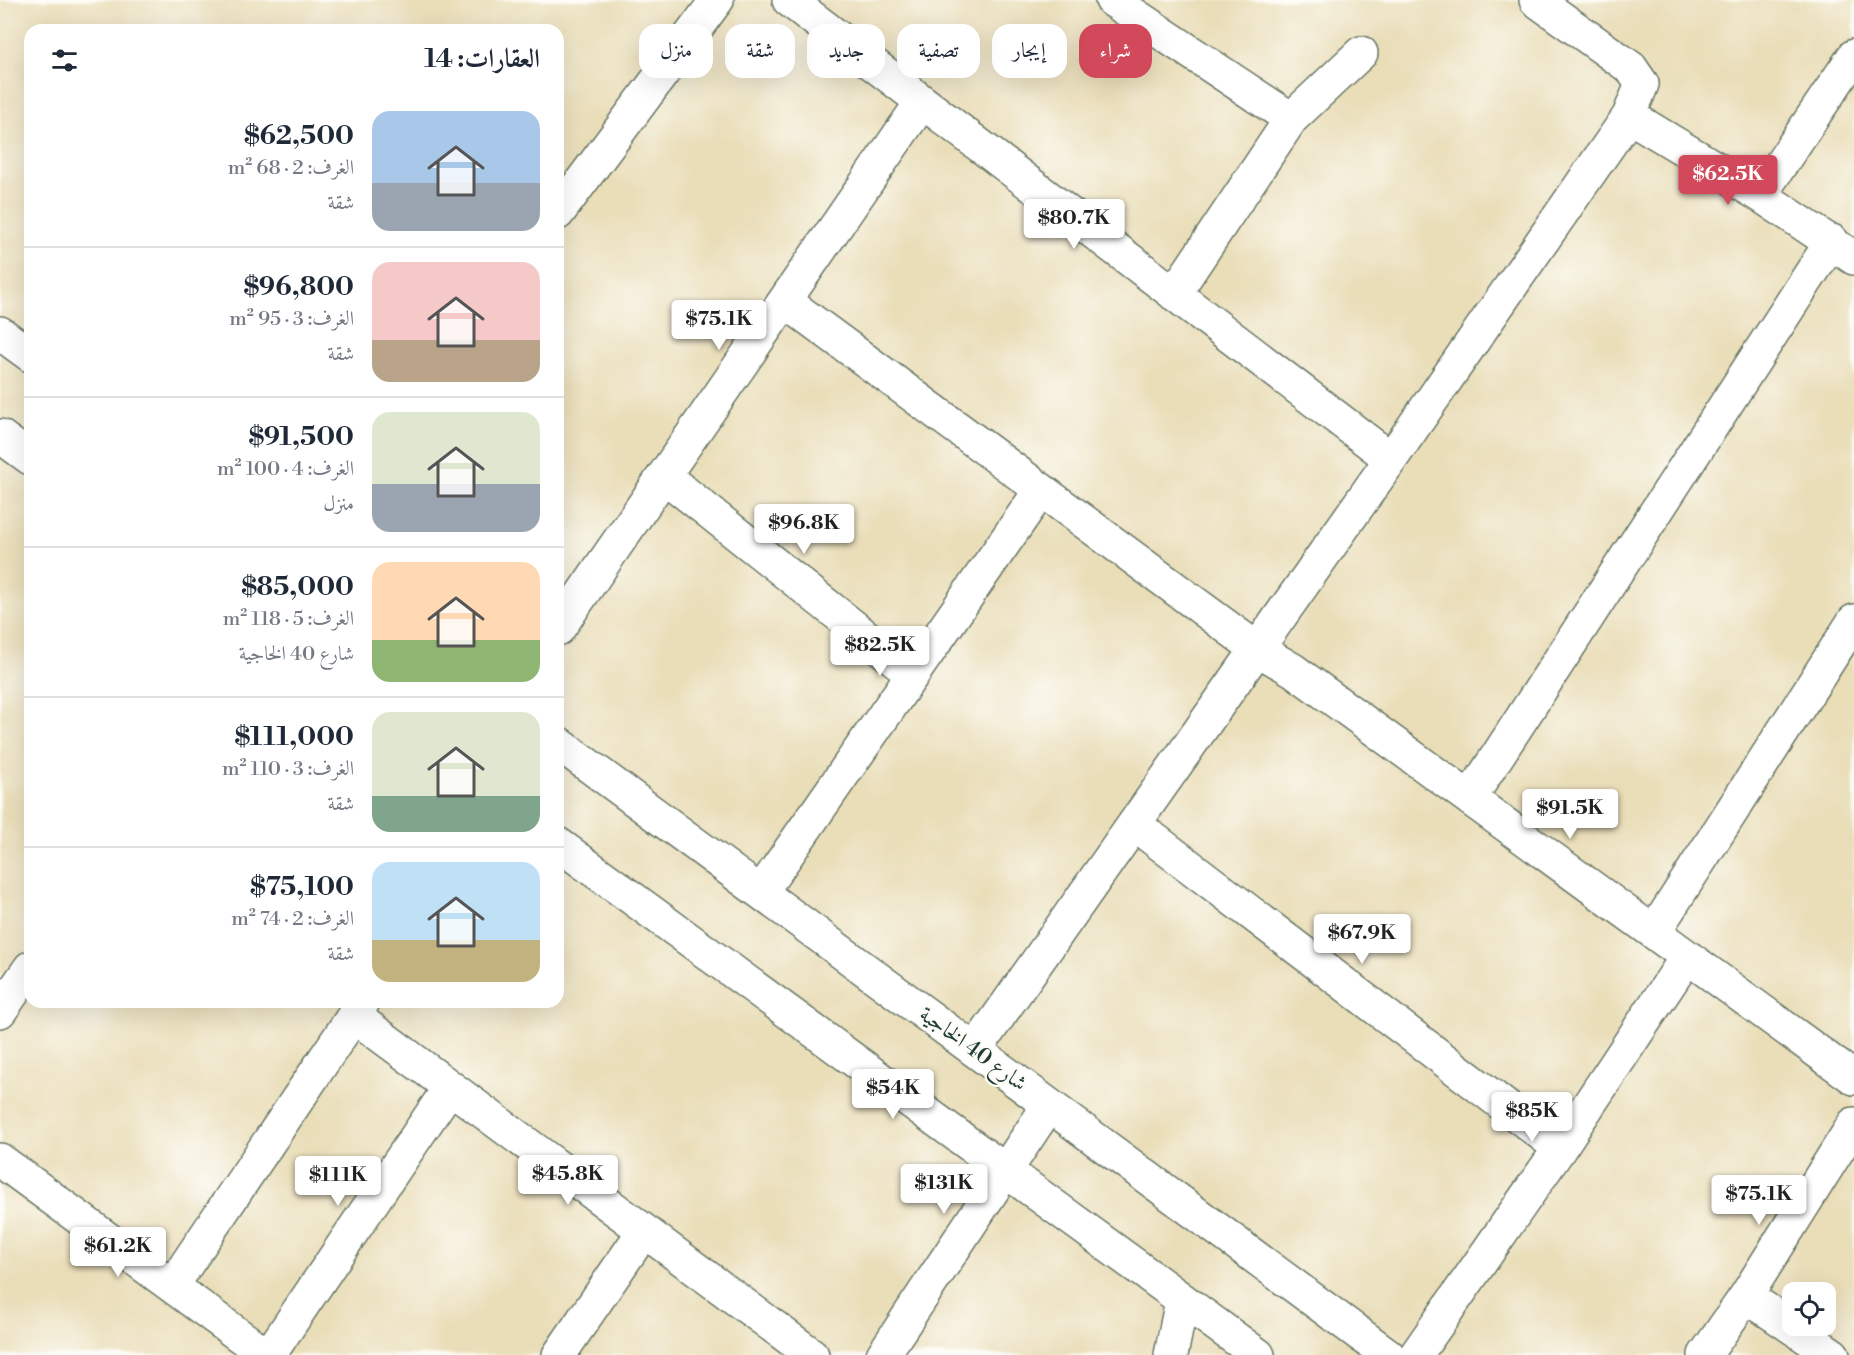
<!DOCTYPE html>
<html lang="ar">
<meta charset="utf-8">
<style>
:root{--surface:#fff;--page:#f2f2f3;--text:#1f2937;--muted:#747a83;--line:#e0e1e3;--accent:#d1495b}
body{margin:0;font-family:"Libre Bodoni",Amiri,serif;background:var(--page);color:var(--text);direction:rtl;height:100vh;display:flex;flex-direction:column;font-size:22px;white-space:nowrap}
*{box-sizing:border-box;margin:0}
p{font-size:20px;color:var(--muted)}
.icon{flex:none;width:33px;height:33px;fill:none;stroke:currentColor;stroke-width:2;stroke-linecap:round;stroke-linejoin:round}
.map{position:relative;flex:1;overflow:hidden;direction:ltr}
.sheet{position:absolute;left:24px;top:24px;width:540px;height:984px;display:flex;flex-direction:column;background:var(--surface);border-radius:18px;box-shadow:0 6px 24px #0002;direction:rtl}
.sheet>*{flex:none}
.top-card{position:absolute;left:582px;top:24px;width:570px;height:54px;direction:rtl;display:flex;gap:12px}
.controls{position:absolute;left:1782px;top:1282px;display:grid;gap:12px}
.controls a{display:grid;place-items:center;width:54px;height:54px;border-radius:12px;background:var(--surface);box-shadow:0 6px 24px #0002;font-size:30px}
.price{position:absolute;translate:-50% -51px;padding:0 14px;border-radius:6px;background:#fff;color:#222;font-size:20px;line-height:39px;filter:drop-shadow(0 2px 3px #0008)}
.price::after{content:'';position:absolute;left:50%;top:36px;width:18px;height:14px;margin-left:-9px;background:inherit;clip-path:polygon(0 0,100% 0,50% 100%)}
.price.active{background:var(--accent);color:#fff}
ul{padding:0;list-style:none}
li{display:flex;align-items:center;gap:18px;height:150px;padding:0 24px}
li+li{border-top:2px solid var(--line)}
li span{display:grid;place-items:center;flex:none;width:168px;height:120px;border-radius:18px;color:#555}
li>.icon{margin-inline-start:auto}
span .icon{width:72px;height:72px;fill:#fffc;stroke-width:1}
li b{font-size:26px}
h2{display:flex;justify-content:space-between;align-items:center;height:72px;padding:0 24px;font-size:26px}
.chip{padding:0 21px;border-radius:18px;background:var(--surface);box-shadow:0 6px 24px #0002;font-size:21px;line-height:54px}
.chip.active{background:var(--accent);color:#fff}
.map>svg:first-child{display:block}
</style>
<div class="map">
<svg width="1854" height="1355" viewBox="0 0 1854 1355">
<rect width="100%" height="100%" fill="#fdfcf7"/>
<filter id="ink" filterUnits="userSpaceOnUse"><feTurbulence type="fractalNoise" baseFrequency=".0167" numOctaves="2"/><feDisplacementMap in="SourceGraphic" scale="12" xChannelSelector="R" yChannelSelector="G"/><feConvolveMatrix kernelMatrix="1 2 1 2 8 2 1 2 1" color-interpolation-filters="sRGB"/></filter>
<filter id="wash" filterUnits="userSpaceOnUse"><feTurbulence type="fractalNoise" baseFrequency=".008" numOctaves="4" result="noise"/><feDisplacementMap in="SourceGraphic" scale="24" xChannelSelector="R" yChannelSelector="G"/><feGaussianBlur stdDeviation="1.35" result="paint"/><feColorMatrix in="noise" values="0 0 0 0 0 0 0 0 0 0 0 0 0 0 0 0 0 1.4 0 .05"/><feComposite in="paint" operator="in"/></filter>
<g filter="url(#wash)">
<rect width="100%" height="100%" fill="#eadeb9"/>
</g>
<g filter="url(#ink)">
<g fill="none" stroke-linecap="round" stroke-linejoin="round">
<defs>
<path id="minor" d="M 789,0 L 1391,459
M 1112,0 L 1291,119
M 1629,116 L 1760,195 L 1854,258
M 1760,195 L 1854,56
M 558,213 L 717,0
M 1174,294 L 1291,119 L 1361,53
M 785,301 L 1257,649 L 1293,670 L 1854,1078
M 0,333 L 30,355
M 0,436 L 30,458
M 664,476 L 913,674
M 558,629 L 922,102
M 558,743 L 1388,1355
M 1470,798 L 1832,241
M 1134,824 L 1560,1148
M 558,844 L 1258,1355
M 761,892 L 1041,490
M 1654,932 L 1854,621
M 0,1011 L 30,968
M 354,1016 L 812,1355
M 975,1050 L 1391,459 L 1629,116 L 1642,84 L 1631,68 L 1536,0
M 0,1160 L 266,1355
M 172,1286 L 363,1002
M 1746,1296 L 1833,1355
M 269,1355 L 450,1087
M 559,1355 L 644,1231
M 883,1355 L 1049,1105
M 1171,1355 L 1182,1300
M 1416,1355 L 1560,1148 L 1687,957
M 1705,1355 L 1746,1296 L 1854,1124"/>
</defs>
<use href="#minor" stroke="#667563" stroke-width="36"/>
<use href="#minor" stroke="#fff" stroke-width="33"/>
</g>
</g>
<g text-anchor="middle" dominant-baseline="central" stroke-width="4.5" stroke-linejoin="round" paint-order="stroke">
<g font-size="22" fill="#1f3d34" stroke="#fdfcf7">
<text transform="translate(973 1049) rotate(36)">شارع 40 الخاجية</text>
</g>
</g>
</svg>
<div class="controls">
<a><svg class="icon" aria-label="locate" viewBox="0 0 24 24"><circle cx="12" cy="12" r="6"/><path d="M12 2v4M12 18v4M2 12h4M18 12h4"/></svg></a>
</div>
<b class="price active" style="left:1728px;top:206px">$62.5K</b>
<b class="price" style="left:1074px;top:250px">$80.7K</b>
<b class="price" style="left:719px;top:351px">$75.1K</b>
<b class="price" style="left:804px;top:555px">$96.8K</b>
<b class="price" style="left:880px;top:677px">$82.5K</b>
<b class="price" style="left:1570px;top:840px">$91.5K</b>
<b class="price" style="left:1362px;top:965px">$67.9K</b>
<b class="price" style="left:893px;top:1120px">$54K</b>
<b class="price" style="left:1532px;top:1143px">$85K</b>
<b class="price" style="left:568px;top:1206px">$45.8K</b>
<b class="price" style="left:338px;top:1207px">$111K</b>
<b class="price" style="left:944px;top:1215px">$131K</b>
<b class="price" style="left:1759px;top:1226px">$75.1K</b>
<b class="price" style="left:118px;top:1278px">$61.2K</b>
<div class="top-card">
<a class="chip active">شراء</a>
<a class="chip">إيجار</a>
<a class="chip">تصفية</a>
<a class="chip">جديد</a>
<a class="chip">شقة</a>
<a class="chip">منزل</a>
</div>
<section class="sheet">
<h2>العقارات: 14<svg class="icon" aria-label="filters" viewBox="0 0 24 24"><path d="M4 7h16M4 17h16"/><circle cx="9" cy="7" r="2"/><circle cx="15" cy="17" r="2"/></svg></h2>
<ul>
<li><span style="background:linear-gradient(#a9c7e8 60%,#9aa5b1 0)"><svg class="icon" aria-label="home" viewBox="0 0 24 24"><path d="M3 11l9-7 9 7M6 9v11h12V9"/></svg></span><div><b>$62,500</b><p>الغرف: 2 · 68 m²</p><p>شقة</p></div></li>
<li><span style="background:linear-gradient(#f6c9c9 65%,#b9a48a 0)"><svg class="icon" aria-label="home" viewBox="0 0 24 24"><path d="M3 11l9-7 9 7M6 9v11h12V9"/></svg></span><div><b>$96,800</b><p>الغرف: 3 · 95 m²</p><p>شقة</p></div></li>
<li><span style="background:linear-gradient(#dfe7d0 60%,#9aa5b1 0)"><svg class="icon" aria-label="home" viewBox="0 0 24 24"><path d="M3 11l9-7 9 7M6 9v11h12V9"/></svg></span><div><b>$91,500</b><p>الغرف: 4 · 100 m²</p><p>منزل</p></div></li>
<li><span style="background:linear-gradient(#ffd9b3 65%,#8fb573 0)"><svg class="icon" aria-label="home" viewBox="0 0 24 24"><path d="M3 11l9-7 9 7M6 9v11h12V9"/></svg></span><div><b>$85,000</b><p>الغرف: 5 · 118 m²</p><p>شارع 40 الخاجية</p></div></li>
<li><span style="background:linear-gradient(#dfe7d0 70%,#7fa58c 0)"><svg class="icon" aria-label="home" viewBox="0 0 24 24"><path d="M3 11l9-7 9 7M6 9v11h12V9"/></svg></span><div><b>$111,000</b><p>الغرف: 3 · 110 m²</p><p>شقة</p></div></li>
<li><span style="background:linear-gradient(#bfe0f5 65%,#c2b280 0)"><svg class="icon" aria-label="home" viewBox="0 0 24 24"><path d="M3 11l9-7 9 7M6 9v11h12V9"/></svg></span><div><b>$75,100</b><p>الغرف: 2 · 74 m²</p><p>شقة</p></div></li>
</ul>
</section>
</div>
